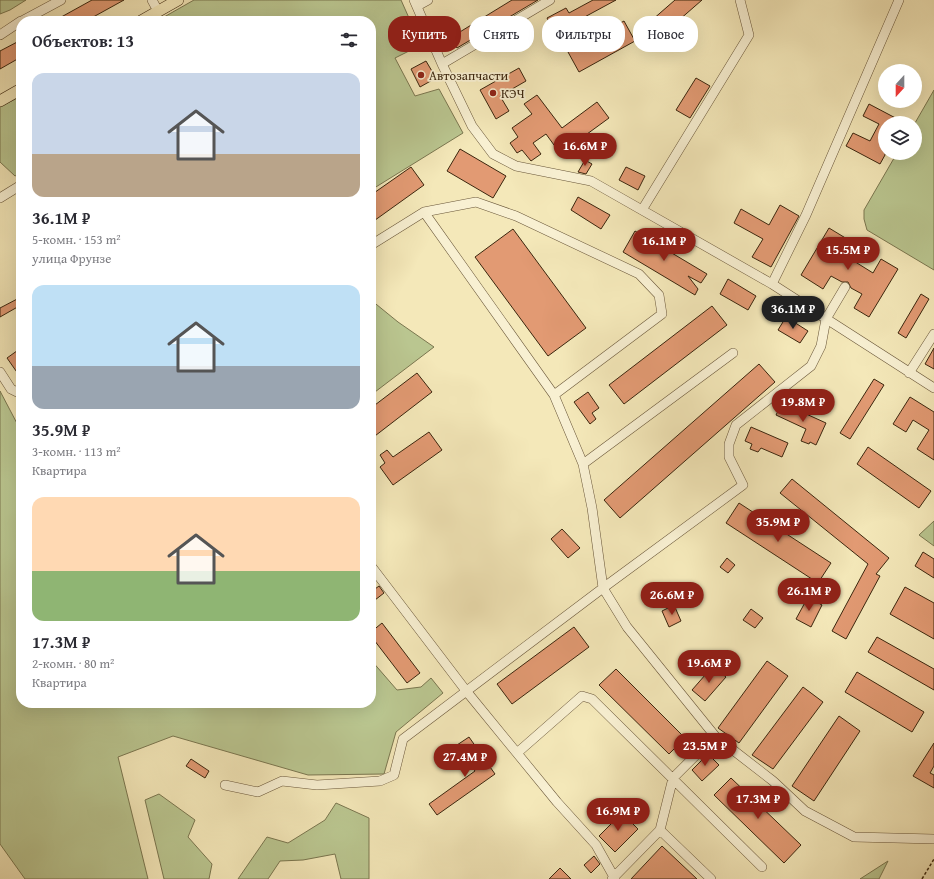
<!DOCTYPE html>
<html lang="ru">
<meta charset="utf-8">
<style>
:root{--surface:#fff;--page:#f2f2f3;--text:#2b2b33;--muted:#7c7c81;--accent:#8f2418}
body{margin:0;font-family:"Gentium Book Plus",serif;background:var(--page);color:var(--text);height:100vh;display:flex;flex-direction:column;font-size:15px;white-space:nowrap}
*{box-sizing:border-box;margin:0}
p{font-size:13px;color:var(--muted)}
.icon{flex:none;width:22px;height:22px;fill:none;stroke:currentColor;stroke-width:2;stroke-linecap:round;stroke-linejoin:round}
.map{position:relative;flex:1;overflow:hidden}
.panel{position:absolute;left:16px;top:16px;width:360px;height:692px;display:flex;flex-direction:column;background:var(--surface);border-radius:16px;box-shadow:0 4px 16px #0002}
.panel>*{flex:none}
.guide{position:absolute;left:388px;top:16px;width:380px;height:36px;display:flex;gap:8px}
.needle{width:26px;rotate:201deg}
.tools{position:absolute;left:878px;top:64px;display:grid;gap:8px}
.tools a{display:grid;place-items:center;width:44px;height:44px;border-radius:50%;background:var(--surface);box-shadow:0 4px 16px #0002;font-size:20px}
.price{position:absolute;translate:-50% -34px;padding:0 9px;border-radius:14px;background:var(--accent);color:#fff;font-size:13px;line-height:26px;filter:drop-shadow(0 1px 2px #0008)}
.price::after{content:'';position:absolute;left:50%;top:24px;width:12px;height:9px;margin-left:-6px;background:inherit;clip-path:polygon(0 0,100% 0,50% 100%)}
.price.on{background:#222;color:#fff}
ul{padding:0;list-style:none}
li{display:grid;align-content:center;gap:8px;height:212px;padding:0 16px}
li span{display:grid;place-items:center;height:124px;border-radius:12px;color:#555}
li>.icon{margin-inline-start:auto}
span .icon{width:72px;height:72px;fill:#fffc;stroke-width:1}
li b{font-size:17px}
h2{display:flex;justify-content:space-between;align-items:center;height:48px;padding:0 16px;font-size:17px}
.pill{padding:0 14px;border-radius:16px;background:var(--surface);box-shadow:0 4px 16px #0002;font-size:14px;line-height:36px}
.pill.on{background:var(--accent);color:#fff}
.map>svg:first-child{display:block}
</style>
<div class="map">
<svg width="934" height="879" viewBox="0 0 934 879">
<rect width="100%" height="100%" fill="#f4e8b9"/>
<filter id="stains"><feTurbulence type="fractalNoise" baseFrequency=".005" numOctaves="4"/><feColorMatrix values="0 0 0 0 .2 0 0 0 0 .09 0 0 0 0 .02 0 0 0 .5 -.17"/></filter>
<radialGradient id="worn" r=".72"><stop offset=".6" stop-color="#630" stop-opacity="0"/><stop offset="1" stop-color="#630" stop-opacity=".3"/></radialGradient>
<path fill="#bac690" stroke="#7a764f" d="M 0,0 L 26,0 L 10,10 L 0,14 Z
M 194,0 L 401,0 L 421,45 L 395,58 L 415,96 L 439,89 L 463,133 L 371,190 L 371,21 L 157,21 Z
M 934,90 L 934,270 L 867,230 L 864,219 L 864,210 L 897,153 L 915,153 L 915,123 Z
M 21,96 L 21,173 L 15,176 L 0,162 L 0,107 Z
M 371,300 L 398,322 L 434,347 L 371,395 Z
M 0,391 L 21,431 L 21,703 L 371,703 L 371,660 L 397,690 L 421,687 L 431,678 L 443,693 L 396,732 L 384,774 L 308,775 L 173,736 L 118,757 L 148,879 L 25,879 L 0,844 Z
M 934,521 L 934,546 L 919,535 Z
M 159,794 L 195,820 L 188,837 L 212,864 L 209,879 L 164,879 L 145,800 Z
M 336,803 L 369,818 L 369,879 L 341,879 L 335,854 L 303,860 L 280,861 L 268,879 L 238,879 L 267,837 L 288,843 L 325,820 Z
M 888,861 L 879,879 L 860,879 Z"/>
<path fill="#e29a73" stroke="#3b260e" d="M 92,0 L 124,0 L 86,21 L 54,21 Z
M 512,0 L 538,0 L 457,48 L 450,38 Z
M 593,0 L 616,0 L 555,33 L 547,18 L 566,8 L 569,13 Z
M 675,0 L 702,0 L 647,48 L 636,34 Z
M 624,21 L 635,41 L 579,72 L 568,52 Z
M 21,40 L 21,57 L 0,69 L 0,51 Z
M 426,61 L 436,78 L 420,87 L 411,69 Z
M 519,68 L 526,81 L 500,96 L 509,111 L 496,119 L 480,90 Z
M 696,78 L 710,86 L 690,118 L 676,110 Z
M 537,95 L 562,128 L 597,102 L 609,118 L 572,145 L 574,147 L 562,156 L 546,134 L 533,143 L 541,154 L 531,161 L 522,150 L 517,153 L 510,143 L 518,137 L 512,128 L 532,114 L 524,104 Z
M 869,104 L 905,123 L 885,123 L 885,155 L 880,164 L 846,146 L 853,133 L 870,141 L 879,124 L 863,116 Z
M 460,149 L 506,176 L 493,198 L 447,171 Z
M 585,160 L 592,164 L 586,174 L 578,172 Z
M 411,167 L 424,185 L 371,223 L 371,195 Z
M 626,167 L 645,176 L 638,190 L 619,180 Z
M 578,197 L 610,215 L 601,229 L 571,210 Z
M 780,205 L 799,216 L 771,267 L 752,257 L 763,239 L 734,223 L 741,209 L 769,225 Z
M 829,228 L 857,245 L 849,258 L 873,273 L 881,259 L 898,269 L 869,317 L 854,308 L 862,294 L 851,288 L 848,282 L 842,282 L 831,276 L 823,289 L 801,275 Z
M 513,229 L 586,328 L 548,356 L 475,257 Z
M 635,231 L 707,274 L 701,283 L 688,276 L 698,289 L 695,295 L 623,252 Z
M 728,279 L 756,296 L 748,310 L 720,294 Z
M 921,294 L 929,299 L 906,338 L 898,333 Z
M 21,297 L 21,305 L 0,317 L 0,308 Z
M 712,306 L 727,325 L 624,404 L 609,385 Z
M 786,317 L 808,331 L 800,343 L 778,330 Z
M 21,348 L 21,378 L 7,358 Z
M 934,348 L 934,369 L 925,364 Z
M 759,364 L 775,382 L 620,518 L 604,500 Z
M 417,373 L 432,392 L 371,439 L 371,408 Z
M 874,379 L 884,385 L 850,439 L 840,433 Z
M 588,392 L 599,408 L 592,413 L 596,419 L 590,424 L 574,402 Z
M 910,397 L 934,412 L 934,460 L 917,449 L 929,430 L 913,420 L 906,432 L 893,424 Z
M 782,403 L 826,423 L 816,445 L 810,442 L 809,444 L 801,441 L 806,429 L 776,415 Z
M 751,427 L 788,443 L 782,457 L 761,448 L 758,452 L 750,449 L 752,444 L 745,441 Z
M 429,432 L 442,450 L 393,485 L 380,467 L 385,463 L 380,455 L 387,450 L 393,457 Z
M 868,447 L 931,491 L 919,508 L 857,464 Z
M 792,479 L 889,558 L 876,574 L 880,576 L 846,639 L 832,631 L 868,564 L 780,493 Z
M 739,503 L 831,563 L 818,583 L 726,523 Z
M 562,529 L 580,548 L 568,558 L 551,539 Z
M 923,552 L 934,559 L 934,578 L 915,566 Z
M 727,558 L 735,565 L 728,573 L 720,567 Z
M 379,586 L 384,593 L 375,600 L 371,592 Z
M 905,587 L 934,603 L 934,639 L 890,614 Z
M 808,597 L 822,605 L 811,627 L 796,619 Z
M 674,605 L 681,621 L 669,627 L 662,611 Z
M 751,609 L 763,618 L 755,628 L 743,620 Z
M 382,623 L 420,673 L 407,683 L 371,636 L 371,632 Z
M 574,627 L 589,647 L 512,704 L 497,684 Z
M 877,637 L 934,669 L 934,690 L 868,652 Z
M 767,661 L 788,676 L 739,743 L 718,728 Z
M 713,666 L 726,677 L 705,701 L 692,690 Z
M 616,669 L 685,738 L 669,754 L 599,685 Z
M 857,672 L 924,712 L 912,732 L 845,692 Z
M 803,687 L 823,702 L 773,769 L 752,755 Z
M 839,716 L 860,731 L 814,801 L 792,786 Z
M 469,737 L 495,774 L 437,815 L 429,804 L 475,771 L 457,745 Z
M 934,743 L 934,766 L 930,773 L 934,775 L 934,788 L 913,776 Z
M 708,754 L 719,765 L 702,781 L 692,770 Z
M 191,759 L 209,771 L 205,778 L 186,766 Z
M 731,778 L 801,845 L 784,863 L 714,795 Z
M 622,813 L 638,829 L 615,852 L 599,836 Z
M 662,846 L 697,879 L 631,879 Z
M 594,856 L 600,864 L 591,873 L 584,865 Z
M 560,868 L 571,879 L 549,879 Z"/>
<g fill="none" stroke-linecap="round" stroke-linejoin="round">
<defs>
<path id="minor" d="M 152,0 L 158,11
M 414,0 L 442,64 L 472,126 L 493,154 L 516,166 L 591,181 L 772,284 L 934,388
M 417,6 L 428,0
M 22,21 L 61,0
M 0,35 L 21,21
M 442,64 L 550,0
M 0,198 L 21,185
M 642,210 L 749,35 L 740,0
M 424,212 L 554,395 L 583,464 L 592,508 L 603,588 L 627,627 L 715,736 L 773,781 L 805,811 L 854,837 L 934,839
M 371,245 L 424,212 L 476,202 L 516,216 L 639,274 L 659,295 L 662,314 L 554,395
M 772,284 L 806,215 L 899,0
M 0,372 L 11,389 L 21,394
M 909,373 L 934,334
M 583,464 L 733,353
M 371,566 L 467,692 L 557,802 L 596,845 L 614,877 L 612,879
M 517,753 L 582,696 L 592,699 L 762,867
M 225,785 L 258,792 L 282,781 L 317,785 L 380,781 L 394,775 L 403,739 L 603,588 L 743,485 L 729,457 L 729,444 L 736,425 L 811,366 L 821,346 L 826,319 L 845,287
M 660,830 L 711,879
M 615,879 L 614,877 L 660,830 L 673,778 L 715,736"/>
<path id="major" d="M 141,21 L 178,0
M 0,101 L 21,89"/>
</defs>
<use href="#minor" stroke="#695639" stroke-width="10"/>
<use href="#major" stroke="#3b260e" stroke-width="12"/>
<path stroke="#3b260e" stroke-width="1.5" stroke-dasharray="3 2" stroke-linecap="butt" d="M 922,879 L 934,859"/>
<use href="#minor" stroke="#f8f0d2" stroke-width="9"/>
<use href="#major" stroke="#f4e8b9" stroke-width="11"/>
</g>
<g fill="#8f2418" stroke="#f8f0d2" stroke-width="1.5">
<circle cx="421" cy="75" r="4"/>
<circle cx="493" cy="93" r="4"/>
</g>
<g text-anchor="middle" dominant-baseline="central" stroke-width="3.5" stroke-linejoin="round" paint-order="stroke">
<g font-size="13" fill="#3b260e" stroke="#f8f0d2" text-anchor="start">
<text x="429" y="75">Автозапчасти</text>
<text x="501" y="93">КЭЧ</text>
</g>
</g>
<rect width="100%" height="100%" filter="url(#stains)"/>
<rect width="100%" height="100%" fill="url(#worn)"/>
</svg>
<div class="tools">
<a><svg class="needle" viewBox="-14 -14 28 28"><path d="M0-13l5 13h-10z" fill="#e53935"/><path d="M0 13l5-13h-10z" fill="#7c7c81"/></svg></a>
<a><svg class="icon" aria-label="layers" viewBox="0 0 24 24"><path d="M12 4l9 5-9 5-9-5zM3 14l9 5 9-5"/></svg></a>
</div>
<b class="price" style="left:585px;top:167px">16.6M ₽</b>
<b class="price" style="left:664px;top:262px">16.1M ₽</b>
<b class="price" style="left:848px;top:271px">15.5M ₽</b>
<b class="price on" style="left:793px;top:330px">36.1M ₽</b>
<b class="price" style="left:803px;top:423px">19.8M ₽</b>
<b class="price" style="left:778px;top:543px">35.9M ₽</b>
<b class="price" style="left:809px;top:612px">26.1M ₽</b>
<b class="price" style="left:672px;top:616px">26.6M ₽</b>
<b class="price" style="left:709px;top:684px">19.6M ₽</b>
<b class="price" style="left:705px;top:767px">23.5M ₽</b>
<b class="price" style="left:465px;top:778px">27.4M ₽</b>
<b class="price" style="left:758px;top:820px">17.3M ₽</b>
<b class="price" style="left:618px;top:832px">16.9M ₽</b>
<div class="guide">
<a class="pill on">Купить</a>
<a class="pill">Снять</a>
<a class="pill">Фильтры</a>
<a class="pill">Новое</a>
</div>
<section class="panel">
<h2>Объектов: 13<svg class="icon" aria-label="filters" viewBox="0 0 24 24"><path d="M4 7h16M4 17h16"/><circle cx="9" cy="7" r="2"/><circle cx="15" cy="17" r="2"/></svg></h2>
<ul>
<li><span style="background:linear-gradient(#c9d6e8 65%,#b9a48a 0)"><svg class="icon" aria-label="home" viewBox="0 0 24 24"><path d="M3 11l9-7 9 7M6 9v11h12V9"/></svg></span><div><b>36.1M ₽</b><p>5-комн. · 153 m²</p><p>улица Фрунзе</p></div></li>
<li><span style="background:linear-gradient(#bfe0f5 65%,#9aa5b1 0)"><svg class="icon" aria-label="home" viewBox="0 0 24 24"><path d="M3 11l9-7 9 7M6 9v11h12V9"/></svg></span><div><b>35.9M ₽</b><p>3-комн. · 113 m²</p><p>Квартира</p></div></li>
<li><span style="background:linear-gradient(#ffd9b3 60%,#8fb573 0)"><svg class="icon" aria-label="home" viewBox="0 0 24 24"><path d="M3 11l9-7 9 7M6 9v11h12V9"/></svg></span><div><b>17.3M ₽</b><p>2-комн. · 80 m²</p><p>Квартира</p></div></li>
</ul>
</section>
</div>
